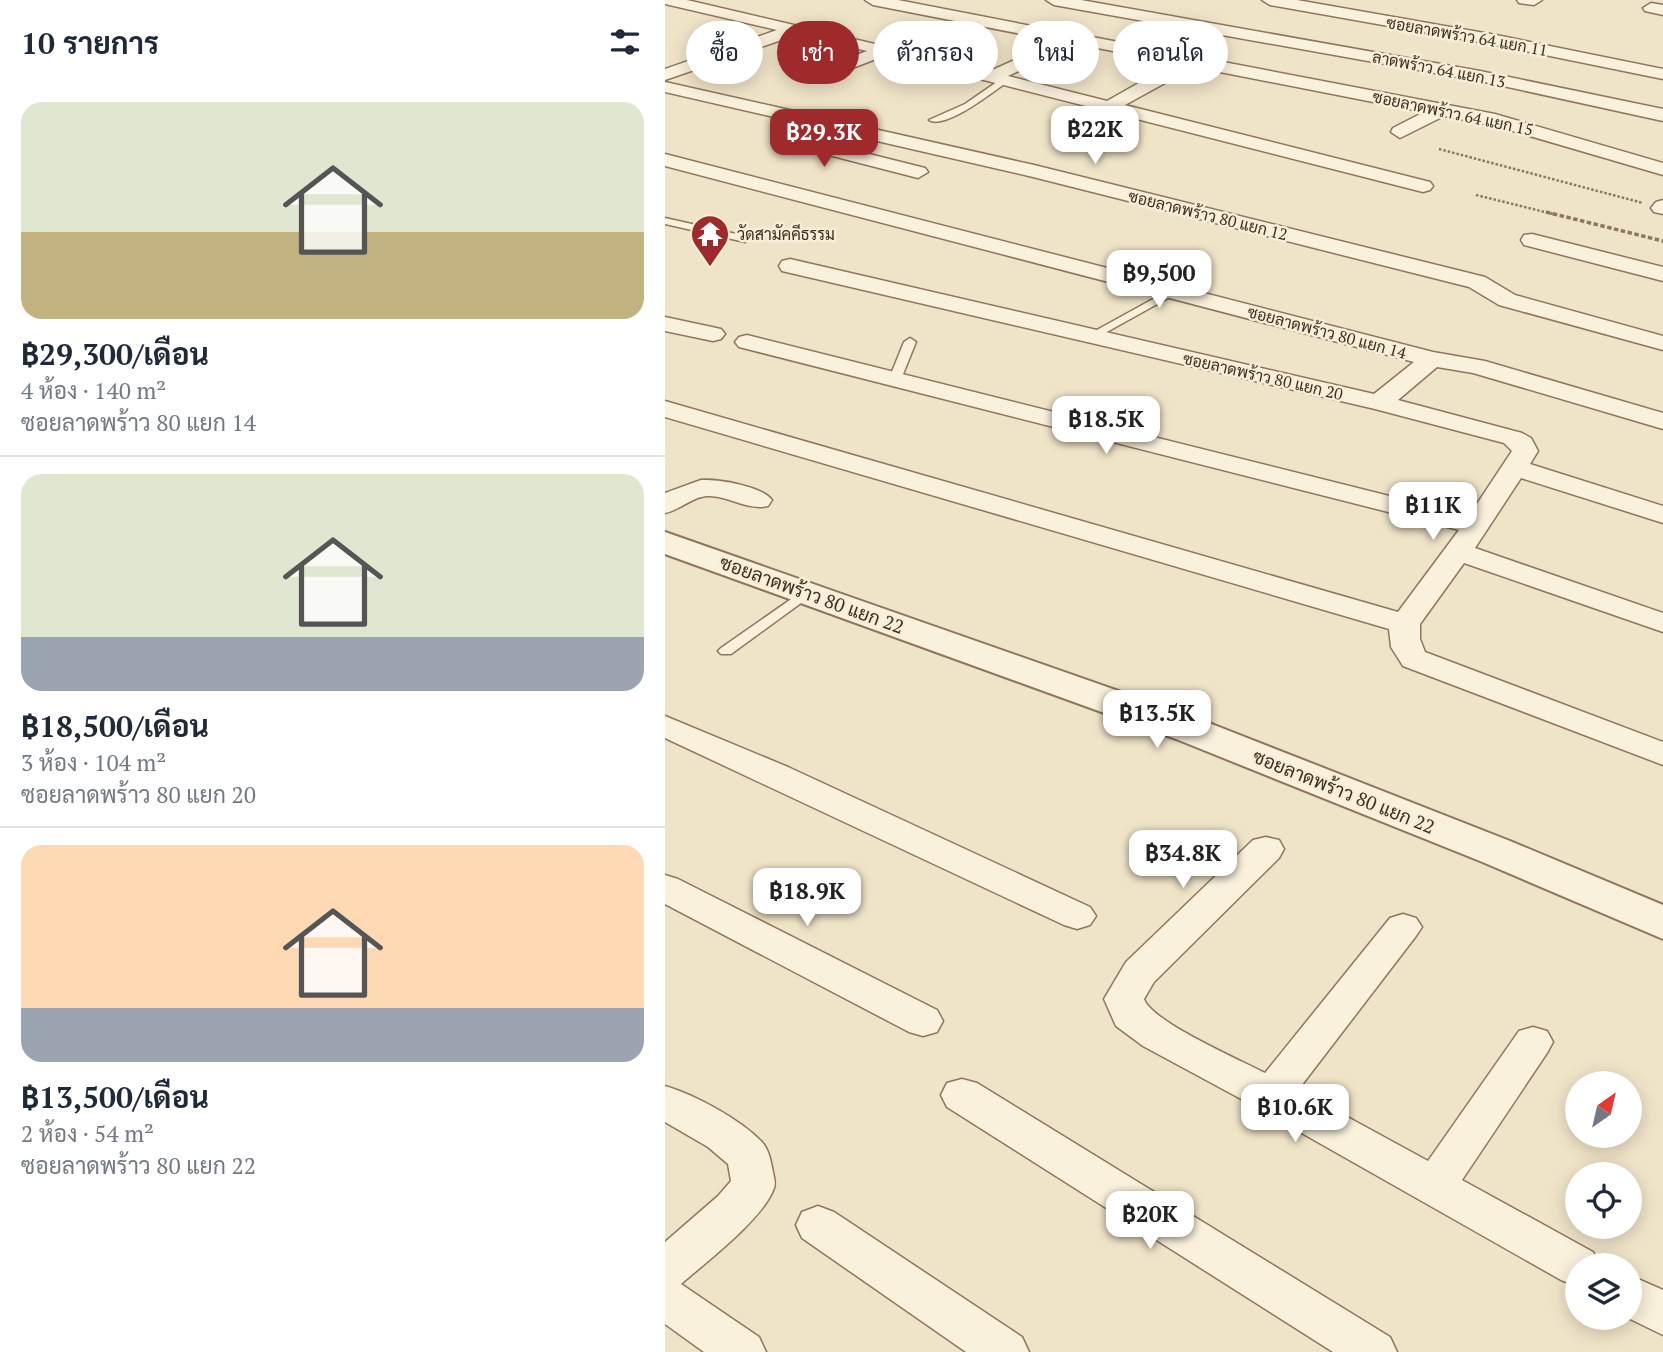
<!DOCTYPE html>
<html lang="th">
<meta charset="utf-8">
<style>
:root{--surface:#fff;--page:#f2f2f3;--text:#1f2937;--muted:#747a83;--line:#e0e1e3;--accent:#9e2a2b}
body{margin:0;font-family:"PT Serif",Sarabun,serif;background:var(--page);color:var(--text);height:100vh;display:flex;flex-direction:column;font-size:26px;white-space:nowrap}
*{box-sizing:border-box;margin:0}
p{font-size:23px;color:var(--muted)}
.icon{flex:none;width:38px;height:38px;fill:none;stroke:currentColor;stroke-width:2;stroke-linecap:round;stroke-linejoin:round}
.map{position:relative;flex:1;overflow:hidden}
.panel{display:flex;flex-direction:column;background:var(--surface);width:665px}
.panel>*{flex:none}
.top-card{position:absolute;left:21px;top:21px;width:665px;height:63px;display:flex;gap:14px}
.needle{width:46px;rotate:34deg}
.fabs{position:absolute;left:900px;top:1071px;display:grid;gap:14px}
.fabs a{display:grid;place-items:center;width:77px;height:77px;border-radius:50%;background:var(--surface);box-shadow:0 4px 18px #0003;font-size:35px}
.price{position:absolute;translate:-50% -60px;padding:0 16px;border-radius:14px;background:#fff;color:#222;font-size:23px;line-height:46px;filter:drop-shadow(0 2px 4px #0008)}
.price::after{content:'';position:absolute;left:50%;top:42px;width:21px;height:16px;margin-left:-10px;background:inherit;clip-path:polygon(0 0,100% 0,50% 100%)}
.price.selected{background:var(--accent);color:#fff}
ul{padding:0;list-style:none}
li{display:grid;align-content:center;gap:14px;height:371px;padding:0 21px}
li+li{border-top:2px solid var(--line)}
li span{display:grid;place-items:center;height:217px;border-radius:21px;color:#555}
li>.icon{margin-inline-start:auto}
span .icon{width:126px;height:126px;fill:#fffc;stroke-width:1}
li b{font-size:30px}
h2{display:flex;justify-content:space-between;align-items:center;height:84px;padding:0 21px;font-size:30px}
.chip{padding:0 24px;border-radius:32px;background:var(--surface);box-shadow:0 4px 18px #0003;font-size:24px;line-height:63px}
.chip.selected{background:var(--accent);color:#fff}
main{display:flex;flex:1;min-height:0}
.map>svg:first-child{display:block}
</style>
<main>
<section class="panel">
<h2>10 รายการ<svg class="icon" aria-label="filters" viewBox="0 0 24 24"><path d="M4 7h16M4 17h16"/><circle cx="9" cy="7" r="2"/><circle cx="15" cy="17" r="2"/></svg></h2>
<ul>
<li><span style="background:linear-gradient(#dfe7d0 60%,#c2b280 0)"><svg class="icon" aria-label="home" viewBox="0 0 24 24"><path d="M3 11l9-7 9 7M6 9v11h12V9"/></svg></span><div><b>฿29,300/เดือน</b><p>4 ห้อง · 140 m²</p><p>ซอยลาดพร้าว 80 แยก 14</p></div></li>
<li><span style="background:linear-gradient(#dfe7d0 75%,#9aa5b1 0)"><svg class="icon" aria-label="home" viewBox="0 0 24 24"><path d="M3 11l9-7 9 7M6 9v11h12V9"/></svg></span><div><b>฿18,500/เดือน</b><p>3 ห้อง · 104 m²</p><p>ซอยลาดพร้าว 80 แยก 20</p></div></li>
<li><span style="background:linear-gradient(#ffd9b3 75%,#9aa5b1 0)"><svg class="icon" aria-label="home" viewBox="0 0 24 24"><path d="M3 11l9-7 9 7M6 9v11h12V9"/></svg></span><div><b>฿13,500/เดือน</b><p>2 ห้อง · 54 m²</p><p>ซอยลาดพร้าว 80 แยก 22</p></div></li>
</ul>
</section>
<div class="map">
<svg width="998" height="1352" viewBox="0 0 998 1352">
<rect width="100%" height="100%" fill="#f0e4c8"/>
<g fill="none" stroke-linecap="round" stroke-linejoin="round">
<defs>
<path id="service" d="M 339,77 L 343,80 L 342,82 C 328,92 280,130 264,120 L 300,104 Z
M 0,218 L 80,236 L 85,239 L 80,242 L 0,224 Z
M 508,288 L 512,289 L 512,293 L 431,338 L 427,340 L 421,336 Z
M 245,338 L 251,342 L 236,379 L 234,382 L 226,382 L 224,379 L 239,342 Z
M 142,588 L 147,589 L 149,592 L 147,595 L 66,654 L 56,654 L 53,651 L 56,648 Z"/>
<path id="minor" d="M 0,0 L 22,0 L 325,71 L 392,41 L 208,5 L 200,0 L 233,0 L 408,34 L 414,32 L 422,36 L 830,114 L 998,163 L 998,175 L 827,125 L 779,116 L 735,138 L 726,132 L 728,128 L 759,112 L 412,44 L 343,76 L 442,101 L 488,75 L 500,75 L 503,79 L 500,83 L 460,105 L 765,182 L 768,186 L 765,190 L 758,192 L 221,55 L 162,78 L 156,77 L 153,73 L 156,69 L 202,51 L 131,35 L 0,80 L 0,69 L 112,30 L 0,4 Z
M 381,0 L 416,0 L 815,71 L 998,109 L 998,121 L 815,81 L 389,5 Z
M 597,0 L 632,0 L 831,35 L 998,69 L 998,79 L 831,45 L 605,5 Z
M 852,0 L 877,0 L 869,5 L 854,3 Z
M 986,3 L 998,5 L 998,15 L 980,11 L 978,8 Z
M 0,82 L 369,165 L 820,277 L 850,295 L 998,336 L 998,350 L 834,305 L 804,287 L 368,177 L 199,138 L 180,148 L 260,168 L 263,172 L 253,178 L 156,153 L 153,149 L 179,133 L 0,92 Z
M 0,154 L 768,352 L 820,361 L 998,413 L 998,429 L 808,373 L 772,367 L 733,400 L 857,433 L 866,438 L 873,451 L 865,464 L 998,506 L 998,523 L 856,478 L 810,548 L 998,613 L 998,632 L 799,563 L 755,624 L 755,639 L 760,652 L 998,742 L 998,765 L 738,666 L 726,647 L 724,629 L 0,417 L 0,401 L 733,612 L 794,530 L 74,347 L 70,342 L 74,337 L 82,335 L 804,516 L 847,451 L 839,443 L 710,409 L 117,271 L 114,266 L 117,261 L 125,259 L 709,394 L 749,362 L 0,166 Z
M 998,200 L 998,214 L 989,212 L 986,208 L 991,202 Z
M 867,234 L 998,267 L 998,281 L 859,245 L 856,240 L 859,235 Z
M 0,317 L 56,329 L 60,334 L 56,339 L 48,341 L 0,331 Z
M 36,480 C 53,479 97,486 107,500 L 103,506 C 82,511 63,495 42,496 C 27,497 15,510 0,513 L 0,493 Z
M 0,716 L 123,767 L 425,907 L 431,916 L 425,925 L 412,929 L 399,925 L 0,738 Z
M 601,837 L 614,840 L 619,849 L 614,858 L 489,982 L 479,999 C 487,1022 575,1060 600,1073 L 725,918 L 738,914 L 751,918 L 757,927 L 751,936 L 633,1090 L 763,1161 L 854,1031 L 868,1027 L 882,1031 L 888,1042 L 882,1053 L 797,1180 L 928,1252 L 934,1265 L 912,1265 L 912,1286 L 896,1280 L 591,1107 L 478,1046 L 451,1026 L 439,999 L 461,962 L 588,840 Z
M 0,875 L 13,879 L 272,1010 L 278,1021 L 272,1032 L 258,1036 L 244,1032 L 0,904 Z
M 297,1079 L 312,1083 L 725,1337 L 732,1352 L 668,1352 L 282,1107 L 276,1095 L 282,1083 Z
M 0,1086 C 30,1095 75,1119 97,1142 C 104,1150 106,1162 108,1172 C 109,1178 111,1183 109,1188 C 99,1218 41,1262 16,1284 L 94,1337 L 101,1352 L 39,1352 L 0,1324 L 0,1242 L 53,1196 L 66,1181 L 63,1164 L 43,1147 L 0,1122 Z
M 153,1206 L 169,1212 L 357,1337 L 364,1352 L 301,1352 L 137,1238 L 131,1225 L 137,1212 Z
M 964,1275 L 998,1290 L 998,1335 L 963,1318 Z"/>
<path id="tertiary" d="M 0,532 L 539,721 L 845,841 L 998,905 L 998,939 L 815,861 L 511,739 L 0,554 Z"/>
</defs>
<use href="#service" stroke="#8d765c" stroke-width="3"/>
<use href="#minor" stroke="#8d765c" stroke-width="3"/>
<use href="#tertiary" stroke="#8d765c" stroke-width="4"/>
<path stroke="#8d765c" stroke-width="2.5" stroke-dasharray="2.5 2" stroke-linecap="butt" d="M 774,149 L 978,203
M 811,195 L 888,214"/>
<path stroke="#8d765c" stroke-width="3.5" stroke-dasharray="4.5 2.5" stroke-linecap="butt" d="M 881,212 L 998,241"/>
<use href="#service" fill="#faf1dc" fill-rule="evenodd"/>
<use href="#minor" fill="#faf1dc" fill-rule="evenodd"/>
<use href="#tertiary" fill="#faf1dc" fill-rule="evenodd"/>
</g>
<defs>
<symbol id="temple-pin" viewBox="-11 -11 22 30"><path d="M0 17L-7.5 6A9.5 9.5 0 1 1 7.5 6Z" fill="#9e2a2b" stroke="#f7eed8"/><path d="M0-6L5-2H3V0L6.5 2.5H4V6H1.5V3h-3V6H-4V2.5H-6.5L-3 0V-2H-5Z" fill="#fff"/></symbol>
</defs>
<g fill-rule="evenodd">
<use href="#temple-pin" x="23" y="212" width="44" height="60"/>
</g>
<g text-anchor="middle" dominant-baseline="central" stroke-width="5" stroke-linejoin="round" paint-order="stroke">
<g font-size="16" fill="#3d2e20" stroke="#f7eed8">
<text transform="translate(802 36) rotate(10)">ซอยลาดพร้าว 64 แยก 11</text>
<text transform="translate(774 69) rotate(11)">ลาดพร้าว 64 แยก 13</text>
<text transform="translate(788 113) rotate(12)">ซอยลาดพร้าว 64 แยก 15</text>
<text transform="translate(543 215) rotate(14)">ซอยลาดพร้าว 80 แยก 12</text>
<text transform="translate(662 332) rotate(15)">ซอยลาดพร้าว 80 แยก 14</text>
<text transform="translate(598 376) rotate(13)">ซอยลาดพร้าว 80 แยก 20</text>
</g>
<g font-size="16" fill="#3d2e20" stroke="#f7eed8" text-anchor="start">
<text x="72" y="234">วัดสามัคคีธรรม</text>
</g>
<g font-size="19" fill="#3d2e20" stroke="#f7eed8">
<text transform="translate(147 594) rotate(20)">ซอยลาดพร้าว 80 แยก 22</text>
<text transform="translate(679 791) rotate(22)">ซอยลาดพร้าว 80 แยก 22</text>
</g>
</g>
</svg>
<div class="fabs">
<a><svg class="needle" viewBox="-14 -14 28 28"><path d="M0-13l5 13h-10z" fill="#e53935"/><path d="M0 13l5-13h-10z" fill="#747a83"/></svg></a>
<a><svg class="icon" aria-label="locate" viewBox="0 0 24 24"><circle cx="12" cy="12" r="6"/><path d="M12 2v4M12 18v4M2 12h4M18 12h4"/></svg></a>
<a><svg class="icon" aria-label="layers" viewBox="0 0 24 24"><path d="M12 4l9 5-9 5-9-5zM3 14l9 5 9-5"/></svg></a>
</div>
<b class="price" style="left:430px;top:166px">฿22K</b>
<b class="price selected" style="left:159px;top:169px">฿29.3K</b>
<b class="price" style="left:494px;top:310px">฿9,500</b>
<b class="price" style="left:441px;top:456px">฿18.5K</b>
<b class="price" style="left:768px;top:542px">฿11K</b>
<b class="price" style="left:492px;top:750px">฿13.5K</b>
<b class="price" style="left:518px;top:890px">฿34.8K</b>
<b class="price" style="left:142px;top:928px">฿18.9K</b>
<b class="price" style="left:630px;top:1144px">฿10.6K</b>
<b class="price" style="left:485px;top:1251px">฿20K</b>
<div class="top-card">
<a class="chip">ซื้อ</a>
<a class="chip selected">เช่า</a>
<a class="chip">ตัวกรอง</a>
<a class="chip">ใหม่</a>
<a class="chip">คอนโด</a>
</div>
</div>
</main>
